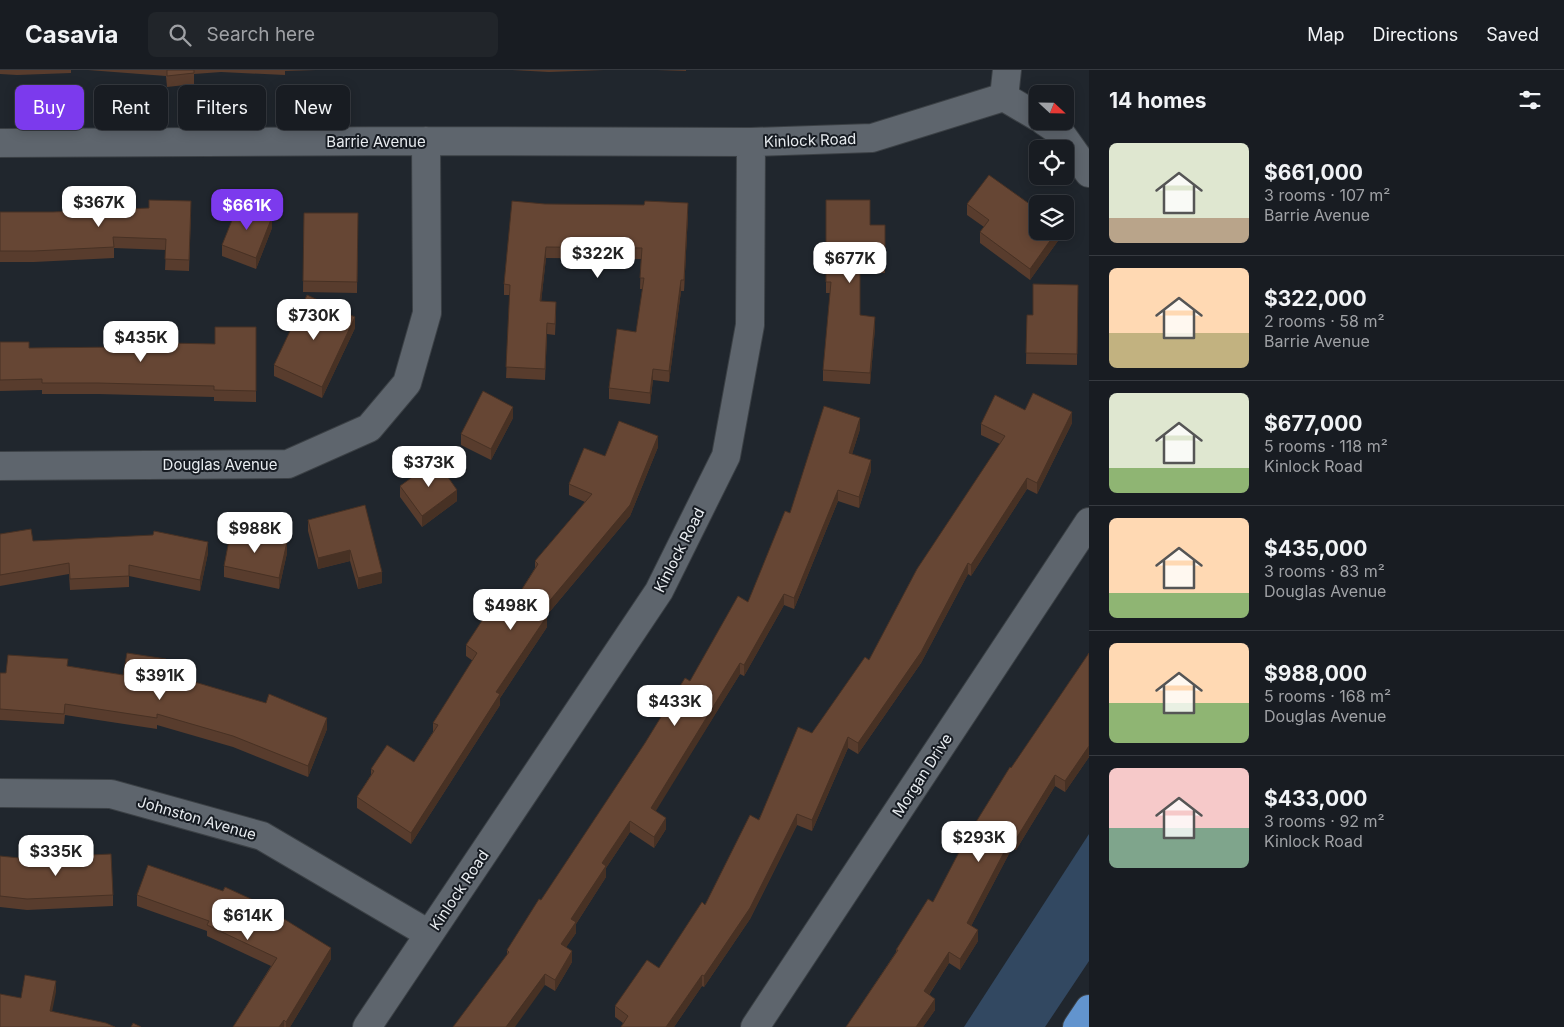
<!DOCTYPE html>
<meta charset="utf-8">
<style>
:root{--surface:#181c22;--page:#21252a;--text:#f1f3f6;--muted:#9fa1a5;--line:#363a40;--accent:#7c3aed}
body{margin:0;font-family:Inter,sans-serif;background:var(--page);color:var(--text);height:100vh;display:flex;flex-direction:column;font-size:19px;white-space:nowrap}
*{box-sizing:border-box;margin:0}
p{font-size:16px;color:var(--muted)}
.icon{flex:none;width:28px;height:28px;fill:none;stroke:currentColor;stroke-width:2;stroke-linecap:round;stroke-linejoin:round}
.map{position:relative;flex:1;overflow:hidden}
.drawer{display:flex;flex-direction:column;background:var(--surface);width:475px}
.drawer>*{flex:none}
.top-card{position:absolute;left:15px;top:15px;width:475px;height:45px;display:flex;gap:10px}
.needle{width:32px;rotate:112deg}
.tools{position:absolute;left:1029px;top:15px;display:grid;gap:10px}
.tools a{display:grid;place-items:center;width:45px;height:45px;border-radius:8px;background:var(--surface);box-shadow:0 2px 12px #0003,0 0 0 1px var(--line);font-size:25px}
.price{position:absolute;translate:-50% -42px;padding:0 11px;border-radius:10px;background:#fff;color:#222;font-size:16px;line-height:32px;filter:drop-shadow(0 1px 2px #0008)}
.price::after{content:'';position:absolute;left:50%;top:30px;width:15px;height:11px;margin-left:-8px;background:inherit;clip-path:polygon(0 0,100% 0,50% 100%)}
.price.on{background:var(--accent);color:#fff}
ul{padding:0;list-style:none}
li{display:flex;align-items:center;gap:15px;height:125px;padding:0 20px}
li+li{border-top:1px solid var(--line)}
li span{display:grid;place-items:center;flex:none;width:140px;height:100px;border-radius:8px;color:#555}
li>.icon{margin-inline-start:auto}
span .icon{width:60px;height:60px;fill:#fffc;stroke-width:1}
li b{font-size:21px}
h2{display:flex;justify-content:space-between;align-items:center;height:60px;padding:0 20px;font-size:21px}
.tag{padding:0 18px;border-radius:8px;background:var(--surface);box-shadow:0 2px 12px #0003,0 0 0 1px var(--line);font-size:18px;line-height:45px}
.tag.on{background:var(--accent);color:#fff}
header{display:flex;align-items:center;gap:30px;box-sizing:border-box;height:70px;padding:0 25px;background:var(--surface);border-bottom:1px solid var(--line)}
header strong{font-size:24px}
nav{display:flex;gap:28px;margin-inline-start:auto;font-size:18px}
.search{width:350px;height:45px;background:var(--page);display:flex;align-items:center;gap:12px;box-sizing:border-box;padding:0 18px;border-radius:8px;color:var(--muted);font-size:19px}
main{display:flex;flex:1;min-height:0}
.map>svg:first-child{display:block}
</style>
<header>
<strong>Casavia</strong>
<div class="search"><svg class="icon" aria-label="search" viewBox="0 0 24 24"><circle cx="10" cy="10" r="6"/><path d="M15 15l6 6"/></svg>Search here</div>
<nav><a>Map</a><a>Directions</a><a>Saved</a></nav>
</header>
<main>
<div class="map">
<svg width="1089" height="957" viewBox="0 0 1089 957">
<rect width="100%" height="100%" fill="#20262d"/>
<path fill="#324861" d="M 1089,764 L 1089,891 L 1045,957 L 964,957 Z"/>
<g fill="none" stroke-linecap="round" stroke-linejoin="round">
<defs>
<path id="street" d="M 1004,27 L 1038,47
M 1044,51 L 1059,61 L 1089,103
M 0,73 L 426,71 L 751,72 L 872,68 L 1004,27 L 1007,0
M 0,396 L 288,394 L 369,358 L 407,313 L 427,243 L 426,71
M 0,723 L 111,724 L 262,766 L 429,864
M 367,957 L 659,521 L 726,386 L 750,255 L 751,72
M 755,957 L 1089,452"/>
<path id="highway" d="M 1077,957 L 1089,939"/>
</defs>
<use href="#street" stroke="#3b4045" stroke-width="30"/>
<use href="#highway" stroke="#3b4045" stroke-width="30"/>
<use href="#street" stroke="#5e656d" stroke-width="28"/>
<use href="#highway" stroke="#6294ce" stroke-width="28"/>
</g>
<path fill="#583c2d" d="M 0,0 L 71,0 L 71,3 L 17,5 L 0,4 Z
M 88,0 L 316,0 L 285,1 L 285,5 L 221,2 L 194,4 L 194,14 L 167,17 L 166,6 Z
M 512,0 L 604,0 L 549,2 Z
M 657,0 L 686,0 L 686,1 Z
M 826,130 L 870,155 L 885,155 L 885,203 L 860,204 L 860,245 L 875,258 L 870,314 L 823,311 L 823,300 L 830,223 L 826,223 Z
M 545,134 L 688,144 L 684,221 L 681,221 L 669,312 L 653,310 L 650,334 L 609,329 L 609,318 L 636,262 L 643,219 L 640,219 L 641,189 L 546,188 L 541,232 L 556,243 L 555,265 L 547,264 L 545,310 L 506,308 L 510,225 L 504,225 L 504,214 Z
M 967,134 L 1060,161 L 1060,168 L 1030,210 L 980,173 L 980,162 L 984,157 L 967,145 Z
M 0,142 L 191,142 L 189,201 L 165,200 L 166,180 L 114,178 L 114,188 L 34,192 L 0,192 Z
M 304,143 L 358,143 L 357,223 L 303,222 Z
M 272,158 L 256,199 L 222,186 L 222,175 Z
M 1078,215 L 1077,295 L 1026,294 L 1027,245 L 1033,245 Z
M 256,257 L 256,332 L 214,331 L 214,327 L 98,324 L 42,324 L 42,320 L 0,321 L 0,272 L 29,278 L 121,277 L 215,274 Z
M 355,258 L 322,328 L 274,306 L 274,295 Z
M 1025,340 L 1072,353 L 1037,424 L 1027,419 L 971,506 L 968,504 L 921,593 L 858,684 L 848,678 L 812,761 L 797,755 L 750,849 L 704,917 L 702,916 L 674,957 L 621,957 L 623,953 L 615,947 L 615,936 L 659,898 L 705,835 L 812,663 L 869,590 L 1000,374 L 981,365 L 981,354 Z
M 513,348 L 491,390 L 461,375 L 461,364 Z
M 860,359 L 852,384 L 871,401 L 859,438 L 838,431 L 794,539 L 784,535 L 744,606 L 740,604 L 655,741 L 666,759 L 654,778 L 630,762 L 606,798 L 606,807 L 576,854 L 576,863 L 566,877 L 572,892 L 555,921 L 545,915 L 507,885 L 507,880 L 690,611 L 748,532 L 790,443 Z
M 658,377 L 630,446 L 547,545 L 547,557 L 500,628 L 500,635 L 411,774 L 357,738 L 357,727 L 371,705 L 371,699 L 414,692 L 433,662 L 433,653 L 473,591 L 466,586 L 466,575 L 505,546 L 535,498 L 535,491 L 585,432 L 569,425 L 569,414 L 605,386 Z
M 400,416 L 457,431 L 422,457 L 400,427 Z
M 365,435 L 382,513 L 358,519 L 350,491 L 318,499 L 308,461 L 308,450 Z
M 0,464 L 33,471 L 208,483 L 200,521 L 129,506 L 129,517 L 70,520 L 69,504 L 0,516 Z
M 287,483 L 279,519 L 224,507 L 224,496 Z
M 1089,583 L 1089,687 L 1065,722 L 1055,716 L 1016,780 L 1012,778 L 971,856 L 978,871 L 960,900 L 949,893 L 929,925 L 935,940 L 923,957 L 846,957 L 896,882 L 896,880 L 933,832 L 1011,698 Z
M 68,596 L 123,605 L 166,600 L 165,604 L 327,659 L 308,707 L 233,677 L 157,655 L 157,659 L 65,645 L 64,654 L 0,650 L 0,603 L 6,603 Z
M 0,786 L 113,825 L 113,836 L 27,840 L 0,837 Z
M 137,825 L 264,837 L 331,889 L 290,957 L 233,957 L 271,896 L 207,866 L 207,861 L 137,836 Z"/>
<path fill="#473124" d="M 688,133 L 688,144 L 684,221 L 684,210 Z
M 272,147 L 272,158 L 256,199 L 256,188 Z
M 1057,161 L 1060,161 L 1060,168 L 1030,210 L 1030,199 Z
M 546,177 L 546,188 L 540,242 L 540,231 Z
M 681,210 L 681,221 L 669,312 L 669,301 Z
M 355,247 L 355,258 L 322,328 L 322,317 Z
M 875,247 L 875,258 L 870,314 L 870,303 Z
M 653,299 L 653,310 L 650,334 L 650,323 Z
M 513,337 L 513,348 L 491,390 L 491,379 Z
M 1072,342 L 1072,353 L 1037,424 L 1037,413 Z
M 860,348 L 860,359 L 849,394 L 849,383 Z
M 658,366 L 658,377 L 630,446 L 541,552 L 541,541 Z
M 871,390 L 871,401 L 859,438 L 859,427 Z
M 1027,408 L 1027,419 L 971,506 L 971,495 Z
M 457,420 L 457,431 L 422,457 L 422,446 Z
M 838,420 L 838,431 L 794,539 L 794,528 Z
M 208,472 L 208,483 L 200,521 L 200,510 Z
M 287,472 L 287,483 L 279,519 L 279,508 Z
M 350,480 L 350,491 L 318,499 L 318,488 Z
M 968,493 L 968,504 L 921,593 L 858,684 L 858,673 Z
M 382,502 L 382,513 L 358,519 L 358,508 Z
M 784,524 L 784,535 L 744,606 L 744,595 Z
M 547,546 L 547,557 L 500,628 L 500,635 L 411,774 L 411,763 L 496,622 Z
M 166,589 L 166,600 L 164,614 L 164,603 Z
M 740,593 L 740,604 L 651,749 L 651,738 Z
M 327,648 L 327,659 L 308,707 L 308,696 Z
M 848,667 L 848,678 L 812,761 L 812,750 Z
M 1089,676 L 1089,687 L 1065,722 L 1065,711 Z
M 1055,705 L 1055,716 L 1016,780 L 1016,769 Z
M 797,744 L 797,755 L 750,849 L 704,917 L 704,906 Z
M 666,748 L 666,759 L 654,778 L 654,767 Z
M 630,751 L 630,762 L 606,798 L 606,807 L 576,854 L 576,863 L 561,885 L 561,874 L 571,849 L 602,793 Z
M 1012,767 L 1012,778 L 967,864 L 967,853 Z
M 978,860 L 978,871 L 960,900 L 960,889 Z
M 331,878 L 331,889 L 290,957 L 286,957 L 286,952 Z
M 572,881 L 572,892 L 555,921 L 555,910 Z
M 949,882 L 949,893 L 924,932 L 924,921 Z
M 545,904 L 545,915 L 515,957 L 506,957 Z
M 702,905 L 702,916 L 674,957 L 666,957 Z
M 56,911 L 56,922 L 50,952 L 50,941 Z
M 935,929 L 935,940 L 923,957 L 916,957 Z
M 284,950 L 284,957 L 279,957 Z"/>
<path fill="#664634" stroke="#473124" d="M 167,0 L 194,0 L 194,3 L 167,6 Z
M 989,105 L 1038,140 L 1038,161 L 1057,161 L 1030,199 L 980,162 L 989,150 L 967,134 Z
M 149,130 L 191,131 L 189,190 L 165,189 L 166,169 L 113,167 L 114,177 L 34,181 L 0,181 L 0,142 L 53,142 L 149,138 Z
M 826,130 L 870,130 L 870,155 L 885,155 L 885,192 L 860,193 L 860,245 L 875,247 L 870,303 L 823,300 L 831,212 L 826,212 Z
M 512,131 L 545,134 L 644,135 L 645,131 L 688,133 L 684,210 L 681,210 L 669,301 L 653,299 L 650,323 L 609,318 L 617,259 L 636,262 L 644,208 L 640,208 L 642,178 L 546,177 L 540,231 L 556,232 L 555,254 L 547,253 L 545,299 L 506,297 L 510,215 L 504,214 Z
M 239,133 L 272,147 L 256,188 L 222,175 Z
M 304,143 L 358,143 L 357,212 L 303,211 Z
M 1033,214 L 1078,215 L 1077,284 L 1026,283 L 1027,245 L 1033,245 Z
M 307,225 L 355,247 L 322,317 L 274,295 Z
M 215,257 L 256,257 L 256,321 L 214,320 L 214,316 L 98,313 L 42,313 L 42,309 L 0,310 L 0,272 L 29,272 L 29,278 L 121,277 L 122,272 L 215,274 Z
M 483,321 L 513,337 L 491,379 L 461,364 Z
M 1033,323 L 1072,342 L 1037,413 L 1027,408 L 971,495 L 968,493 L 921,582 L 858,673 L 848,667 L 812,750 L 797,744 L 750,838 L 704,906 L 702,905 L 666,957 L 621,957 L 628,946 L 615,936 L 647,890 L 659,898 L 702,832 L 705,835 L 750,745 L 759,750 L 798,657 L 812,663 L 865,587 L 869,590 L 917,499 L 1005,366 L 981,354 L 995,325 L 1025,340 Z
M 824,336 L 860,348 L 849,383 L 871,390 L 859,427 L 838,420 L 794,528 L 784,524 L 744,595 L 740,593 L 651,738 L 666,748 L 654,767 L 630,751 L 602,793 L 606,796 L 571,849 L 576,852 L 561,874 L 572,881 L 555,910 L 545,904 L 506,957 L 453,957 L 509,882 L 507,880 L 539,829 L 541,830 L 645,673 L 685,608 L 690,611 L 738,526 L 748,532 L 785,441 L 790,443 Z
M 619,351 L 658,366 L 630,435 L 541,541 L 547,546 L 496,622 L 500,624 L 411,763 L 357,727 L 374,701 L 371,699 L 387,675 L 414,692 L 438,655 L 433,653 L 477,583 L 466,575 L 491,537 L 505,546 L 538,494 L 535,491 L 592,424 L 569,414 L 584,378 L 605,386 Z
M 436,390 L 457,420 L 422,446 L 400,416 Z
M 365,435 L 382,502 L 358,508 L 350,480 L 318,488 L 308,450 Z
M 31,459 L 33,471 L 153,465 L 154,461 L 208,472 L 200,510 L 129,495 L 129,506 L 70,509 L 69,493 L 0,505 L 0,464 Z
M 231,460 L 287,472 L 279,508 L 224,496 Z
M 127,583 L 166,589 L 164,603 L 266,633 L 269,624 L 327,648 L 308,696 L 233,666 L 157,644 L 157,648 L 65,634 L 64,644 L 0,639 L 0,603 L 6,603 L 8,585 L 68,589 L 67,596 L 123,605 Z
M 1089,583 L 1089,676 L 1065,711 L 1055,705 L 1016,769 L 1012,767 L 967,853 L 978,860 L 960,889 L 949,882 L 924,921 L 935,929 L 916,957 L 846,957 L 898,880 L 896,880 L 928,829 L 933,832 L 968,765 L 1010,697 L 1011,698 Z
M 111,784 L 113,825 L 27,829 L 0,826 L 0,786 L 49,791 L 49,787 Z
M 148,795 L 223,821 L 225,817 L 264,835 L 263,836 L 331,878 L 286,952 L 284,950 L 279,957 L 233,957 L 277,888 L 207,855 L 209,851 L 137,825 Z
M 25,905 L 56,911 L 50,941 L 106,953 L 115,957 L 0,957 L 0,924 L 21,928 Z
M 133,953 L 141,957 L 131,957 Z"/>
<g text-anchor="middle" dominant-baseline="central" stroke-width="4" stroke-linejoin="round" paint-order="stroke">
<g font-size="15" fill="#e8ecf0" stroke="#171c23">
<text transform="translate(810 70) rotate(-2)">Kinlock Road</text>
<text x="376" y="71">Barrie Avenue</text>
<text x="220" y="394">Douglas Avenue</text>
<text transform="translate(679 480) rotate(-63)">Kinlock Road</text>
<text transform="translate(922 705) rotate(-57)">Morgan Drive</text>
<text transform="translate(197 748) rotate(16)">Johnston Avenue</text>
<text transform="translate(459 820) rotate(-56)">Kinlock Road</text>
</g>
</g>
</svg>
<div class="tools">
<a><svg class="needle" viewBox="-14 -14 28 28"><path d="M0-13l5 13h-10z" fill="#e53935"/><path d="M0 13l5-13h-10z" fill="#9fa1a5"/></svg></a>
<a><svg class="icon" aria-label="locate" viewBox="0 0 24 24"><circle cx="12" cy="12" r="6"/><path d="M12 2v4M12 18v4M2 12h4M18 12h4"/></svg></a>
<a><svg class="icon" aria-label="layers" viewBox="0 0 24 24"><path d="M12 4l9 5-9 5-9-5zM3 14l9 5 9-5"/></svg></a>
</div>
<b class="price" style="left:99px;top:158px">$367K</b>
<b class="price on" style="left:247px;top:161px">$661K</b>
<b class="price" style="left:598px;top:209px">$322K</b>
<b class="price" style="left:850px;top:214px">$677K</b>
<b class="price" style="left:314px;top:271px">$730K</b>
<b class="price" style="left:141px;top:293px">$435K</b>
<b class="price" style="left:429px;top:418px">$373K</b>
<b class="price" style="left:255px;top:484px">$988K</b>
<b class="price" style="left:511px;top:561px">$498K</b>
<b class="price" style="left:160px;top:631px">$391K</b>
<b class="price" style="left:675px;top:657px">$433K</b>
<b class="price" style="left:979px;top:793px">$293K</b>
<b class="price" style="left:56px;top:807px">$335K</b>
<b class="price" style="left:248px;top:871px">$614K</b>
<div class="top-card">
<a class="tag on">Buy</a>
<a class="tag">Rent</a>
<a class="tag">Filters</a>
<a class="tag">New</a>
</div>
</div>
<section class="drawer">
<h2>14 homes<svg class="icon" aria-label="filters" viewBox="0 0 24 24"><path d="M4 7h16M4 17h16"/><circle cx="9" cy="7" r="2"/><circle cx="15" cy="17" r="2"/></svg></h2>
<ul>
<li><span style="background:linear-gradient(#dfe7d0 75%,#b9a48a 0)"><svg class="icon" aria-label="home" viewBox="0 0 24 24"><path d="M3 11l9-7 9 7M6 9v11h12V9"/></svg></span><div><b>$661,000</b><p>3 rooms · 107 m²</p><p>Barrie Avenue</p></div></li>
<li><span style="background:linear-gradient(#ffd9b3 65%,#c2b280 0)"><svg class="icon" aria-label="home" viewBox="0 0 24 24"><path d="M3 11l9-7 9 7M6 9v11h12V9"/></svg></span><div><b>$322,000</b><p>2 rooms · 58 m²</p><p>Barrie Avenue</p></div></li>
<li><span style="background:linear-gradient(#dfe7d0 75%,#8fb573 0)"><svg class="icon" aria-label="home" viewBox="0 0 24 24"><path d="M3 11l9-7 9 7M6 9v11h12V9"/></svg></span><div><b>$677,000</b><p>5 rooms · 118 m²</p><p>Kinlock Road</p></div></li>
<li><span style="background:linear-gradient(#ffd9b3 75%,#8fb573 0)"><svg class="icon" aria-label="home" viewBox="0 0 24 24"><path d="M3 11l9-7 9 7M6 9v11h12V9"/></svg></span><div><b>$435,000</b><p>3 rooms · 83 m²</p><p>Douglas Avenue</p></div></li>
<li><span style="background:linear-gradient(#ffd9b3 60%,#8fb573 0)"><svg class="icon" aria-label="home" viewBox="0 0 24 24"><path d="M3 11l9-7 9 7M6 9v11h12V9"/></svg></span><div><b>$988,000</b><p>5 rooms · 168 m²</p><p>Douglas Avenue</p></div></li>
<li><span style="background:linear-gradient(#f6c9c9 60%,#7fa58c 0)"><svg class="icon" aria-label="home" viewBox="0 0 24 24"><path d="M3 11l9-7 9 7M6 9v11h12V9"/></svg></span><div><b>$433,000</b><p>3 rooms · 92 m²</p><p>Kinlock Road</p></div></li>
</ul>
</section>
</main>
